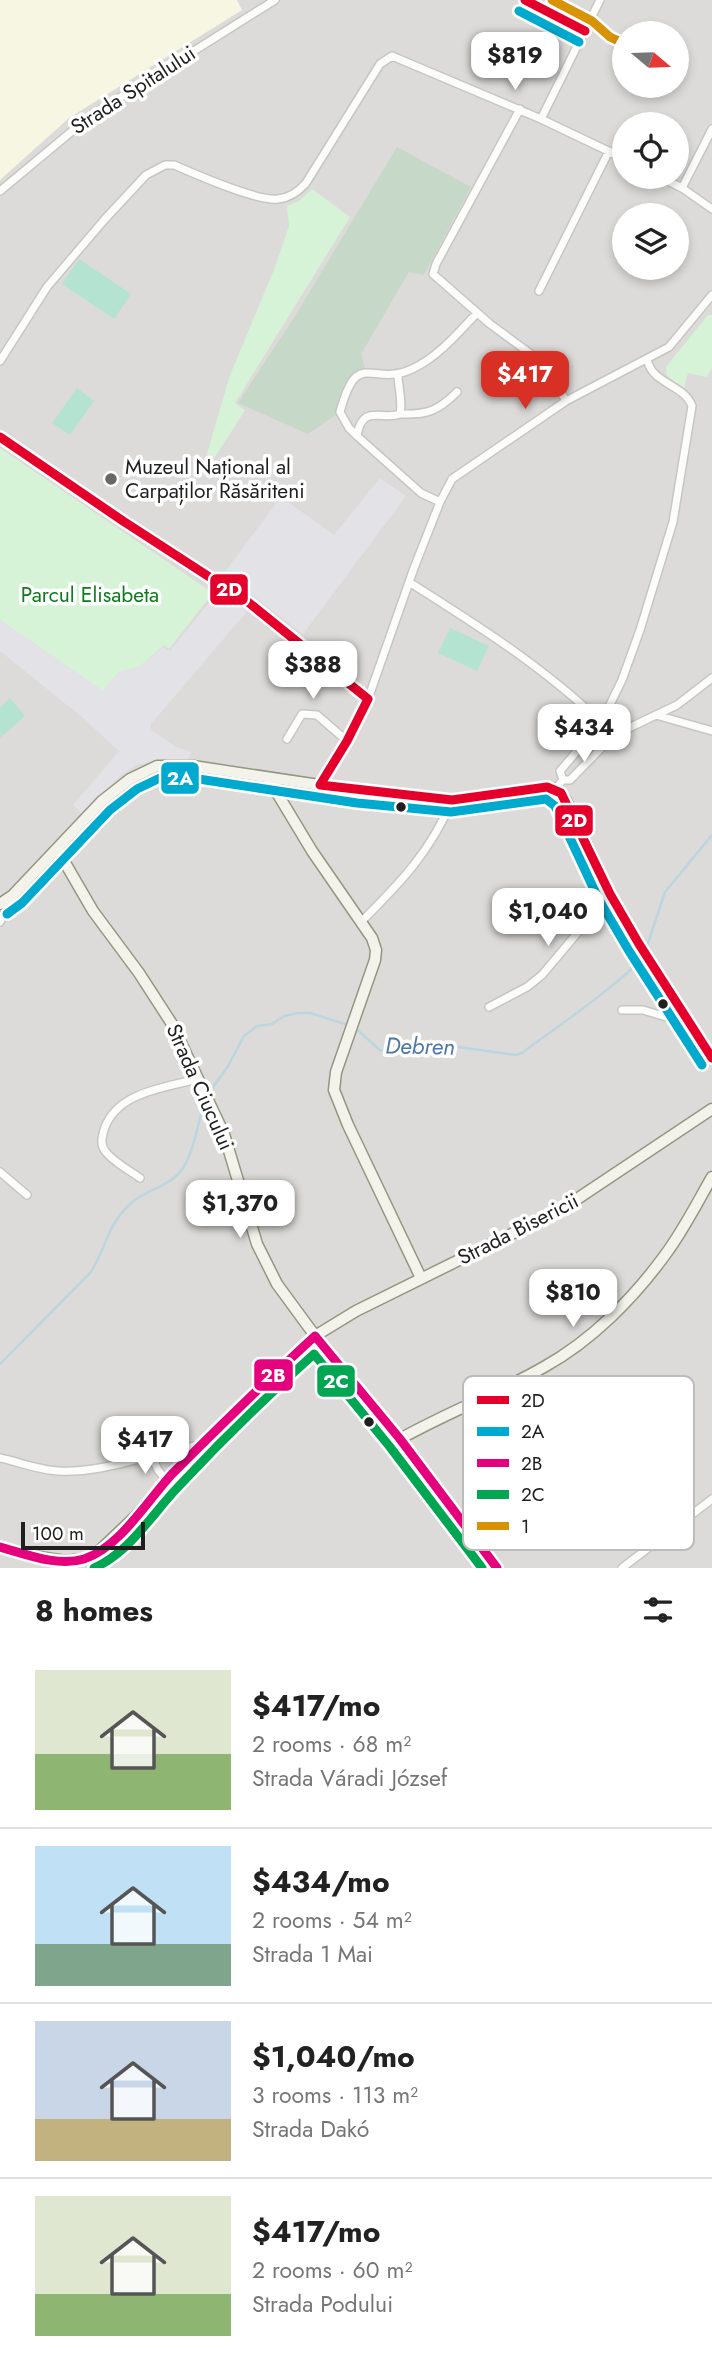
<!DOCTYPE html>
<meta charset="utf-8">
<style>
:root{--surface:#fff;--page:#f6f6f6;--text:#222;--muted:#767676;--line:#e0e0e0;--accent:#d93025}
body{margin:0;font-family:Jost,sans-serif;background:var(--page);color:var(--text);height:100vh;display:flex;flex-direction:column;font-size:26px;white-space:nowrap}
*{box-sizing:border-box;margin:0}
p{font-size:23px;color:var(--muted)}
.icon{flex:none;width:38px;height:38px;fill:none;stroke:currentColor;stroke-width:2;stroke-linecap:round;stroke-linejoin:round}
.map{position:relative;height:1568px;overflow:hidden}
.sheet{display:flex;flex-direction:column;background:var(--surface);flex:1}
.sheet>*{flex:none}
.needle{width:46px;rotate:109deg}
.tools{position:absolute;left:612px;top:21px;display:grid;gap:14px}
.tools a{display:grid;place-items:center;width:77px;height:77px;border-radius:50%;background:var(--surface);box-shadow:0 4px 10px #0003;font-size:35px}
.scale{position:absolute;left:21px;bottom:18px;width:124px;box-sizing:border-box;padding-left:7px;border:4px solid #1f1f1f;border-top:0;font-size:19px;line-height:24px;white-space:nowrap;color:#1f1f1f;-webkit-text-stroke:5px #fff;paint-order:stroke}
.price{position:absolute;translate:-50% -60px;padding:0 16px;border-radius:14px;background:#fff;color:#222;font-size:23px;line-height:46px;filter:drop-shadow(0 2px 4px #0008)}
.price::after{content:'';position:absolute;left:50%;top:42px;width:21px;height:16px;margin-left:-10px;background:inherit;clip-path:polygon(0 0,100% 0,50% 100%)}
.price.on{background:var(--accent);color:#fff}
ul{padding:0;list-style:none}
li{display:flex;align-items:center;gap:21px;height:175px;padding:0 35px}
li+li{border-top:2px solid var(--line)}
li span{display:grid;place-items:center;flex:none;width:196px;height:140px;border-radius:0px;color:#555}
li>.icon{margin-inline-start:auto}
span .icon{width:84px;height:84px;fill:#fffc;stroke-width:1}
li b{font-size:30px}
h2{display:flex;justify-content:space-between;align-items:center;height:84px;padding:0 35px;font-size:30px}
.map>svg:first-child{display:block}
</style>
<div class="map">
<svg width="712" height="1568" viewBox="0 0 712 1568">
<rect width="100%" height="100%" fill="#edece7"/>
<path fill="#dcdbd9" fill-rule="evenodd" d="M 0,0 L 712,0 L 712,1568 L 0,1568 ZM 625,33 L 677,33 L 677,86 L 625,86 ZM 625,124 L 677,124 L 677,177 L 625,177 ZM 625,215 L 677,215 L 677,268 L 625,268 Z"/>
<path fill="#f6f6e3" d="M 0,0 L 237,0 L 242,10 L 69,118 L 0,180 Z"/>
<path fill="#c6d8c8" d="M 397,147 L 471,187 L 427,269 L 423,275 L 409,272 L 361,354 L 366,373 L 346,389 L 340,412 L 308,434 L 238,403 L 295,316 Z"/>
<path fill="#d6f3d8" d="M 312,189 L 350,217 L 235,403 L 245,410 L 215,457 L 207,454 L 230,375 L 274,270 L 289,226 L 287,206 L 299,201 Z
M 708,315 L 712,315 L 712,368 L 707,377 L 688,373 L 684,388 L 667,376 L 666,367 Z
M 0,448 L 213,593 L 169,649 L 164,645 L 139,667 L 119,672 L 103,691 L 0,620 Z"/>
<path fill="#b4e3d1" d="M 79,259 L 131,294 L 114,319 L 62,284 Z
M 77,388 L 94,401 L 70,435 L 52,423 Z
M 450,628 L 489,646 L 477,671 L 438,653 Z
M 10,698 L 25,716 L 0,738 L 0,707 Z"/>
<path fill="#e3e2e6" d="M 380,478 L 406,496 L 303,634 L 224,573 L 281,497 L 334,535 Z
M 221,588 L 249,609 L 151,724 L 151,730 L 176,747 L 191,752 L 188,760 L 163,760 L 136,765 L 123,773 L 82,814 L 73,805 L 119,751 L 82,717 L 0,651 L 0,620 L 103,691 L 119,672 L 139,667 L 163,647 L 170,651 Z"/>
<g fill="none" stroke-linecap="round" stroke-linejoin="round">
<path stroke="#bcd6df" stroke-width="2.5" d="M 646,949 L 665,892 L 712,835
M 354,1027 L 380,1050 L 387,1051 L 423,1042 L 516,1055 L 522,1053 C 543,1037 636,973 643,955
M 209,1093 L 228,1066 L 244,1036 L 257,1026 L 272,1024 L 284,1016 L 298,1013 L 310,1013 L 348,1025
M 0,1364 L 90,1273 C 107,1248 105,1228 130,1204 C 145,1189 171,1187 183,1168 C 195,1149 197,1123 205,1102"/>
<defs>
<path id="street" d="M 525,0 L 585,31
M 520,109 L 436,264 L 433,274 L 490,324 L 539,360 L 547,369 L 566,401
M 541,119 L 600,0
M 660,177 L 682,188 L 712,209
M 682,188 L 712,129
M 0,191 L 89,117 L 275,0
M 539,291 L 609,151
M 0,361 L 47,287 L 105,219 L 146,175 L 165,165 L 174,165 C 195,174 258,202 278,199 C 289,198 299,191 306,183 L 380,64 L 392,56 L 541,119 L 625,159
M 400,414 C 427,415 438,411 457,392
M 357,436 C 362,403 383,421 400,414 C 403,400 398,388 398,374
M 440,502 L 421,493 L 357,436 L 349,428 L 340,412 C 358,346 371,388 412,369 C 438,357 458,333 477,313
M 409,582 C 482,628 553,673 614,735
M 368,699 L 414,568 L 440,502 L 452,479 L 566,401 L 669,347 L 712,295
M 656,715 L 712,731
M 287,739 L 302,714 L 317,715 L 347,741
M 563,780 L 570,780 L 614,735 L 677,705 L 712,678
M 555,789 L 563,780 L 560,771 L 601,723 L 622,680 L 640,630 L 673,522 L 692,406 C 686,390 668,386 656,375 C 651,371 649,366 647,360
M 362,921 C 401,882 431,851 452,800
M 0,922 L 12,898
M 489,1007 L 527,987 L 542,975 L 610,894
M 622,1010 L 643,1010 L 690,1024
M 0,1172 L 27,1195
M 140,1178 C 129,1170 113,1162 105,1151 C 100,1144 102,1137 104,1130 C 116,1092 164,1088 197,1079
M 151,1455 L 158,1470 L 167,1481
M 0,1458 C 19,1462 39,1470 58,1471 C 104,1474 155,1451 202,1445
M 97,1553 L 103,1568
M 622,1568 L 712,1499"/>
<path id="secondary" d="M 0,437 L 123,521 L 248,602 L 368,699 L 347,741 L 320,785
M 268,778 L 312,851 L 372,938 L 376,950 L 375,960 L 336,1072 L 334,1090 L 348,1125 L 421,1278
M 57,849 L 93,911 L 139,973 L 172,1024 L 224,1134 L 257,1244 L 277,1284 L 310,1329 L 400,1439 L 497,1568
M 0,904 L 13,895 L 102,801 L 130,779 L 157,766 L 193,766 L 359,791 L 452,800 L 547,787 L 555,789 L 565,799 L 610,894 L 639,944 L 712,1058
M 400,1439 C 446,1413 497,1394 544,1367 C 591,1341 633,1299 665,1255 C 683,1231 697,1203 712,1177
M 0,1547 L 33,1556 L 65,1561 L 85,1559 L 97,1553 L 137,1515 L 202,1445 L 315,1336 L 356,1311 L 562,1209 L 712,1109"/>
</defs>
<use href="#street" stroke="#c6c6c3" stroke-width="10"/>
<use href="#secondary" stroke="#949780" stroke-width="13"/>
<use href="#street" stroke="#fcfcfb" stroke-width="7"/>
<use href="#secondary" stroke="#f3f3eb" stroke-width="10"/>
<defs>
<path id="bus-1" d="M 525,0 L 585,31
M 0,437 L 123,521 L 248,602 L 368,699 L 347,741 L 320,785 L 452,800 L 547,787 L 561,793 L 610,894 L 639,944 L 712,1058"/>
<path id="bus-2" d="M 519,11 L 579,42
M 7,914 L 22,903 L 110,810 L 137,789 L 160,778 L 192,778 L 357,803 L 451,812 L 546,799 L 555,806 L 599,900 L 629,951 L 702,1065"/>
<path id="bus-3" d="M 0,1547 C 26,1554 57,1567 84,1559 C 119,1548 148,1500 172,1474 C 219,1427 266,1381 315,1336 L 400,1439 L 497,1568"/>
<path id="bus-4" d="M 94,1568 C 130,1552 152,1514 179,1486 C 222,1440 267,1396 314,1354 L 390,1447 L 482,1568"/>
<path id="bus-5" d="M 552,0 L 592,21 L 610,37 L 625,44"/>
</defs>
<use href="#bus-1" stroke="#fff" stroke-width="14"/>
<use href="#bus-2" stroke="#fff" stroke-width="14"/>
<use href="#bus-3" stroke="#fff" stroke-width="14"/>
<use href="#bus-4" stroke="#fff" stroke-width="14"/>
<use href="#bus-5" stroke="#fff" stroke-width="14"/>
<use href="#bus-1" stroke="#e4002b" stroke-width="9"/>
<use href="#bus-2" stroke="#00a9ce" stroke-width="9"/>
<use href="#bus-3" stroke="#e5007d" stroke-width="9"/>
<use href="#bus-4" stroke="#00a651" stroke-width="9"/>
<use href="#bus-5" stroke="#d79205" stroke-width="9"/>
</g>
<circle fill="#676765" stroke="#fff" stroke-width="2.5" cx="111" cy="479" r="7"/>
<g fill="#1f1f1f" stroke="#fff" stroke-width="2.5">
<circle cx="401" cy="807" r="6"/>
<circle cx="663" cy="1004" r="6"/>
<circle cx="369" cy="1422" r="6"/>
</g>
<g text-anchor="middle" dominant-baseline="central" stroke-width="7" stroke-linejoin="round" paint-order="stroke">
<g font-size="21" fill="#1f1f1f" stroke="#fff">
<text transform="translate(133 90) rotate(-33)">Strada Spitalului</text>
<text transform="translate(200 1087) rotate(66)">Strada Ciucului</text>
<text transform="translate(518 1229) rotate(-27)">Strada Bisericii</text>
</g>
<g font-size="21" fill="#1f1f1f" stroke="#fff" text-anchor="start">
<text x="125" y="467">Muzeul Național al<tspan x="125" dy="24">Carpaților Răsăriteni</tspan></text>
</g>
<g font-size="21" fill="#0e7b1d" stroke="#fff">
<text x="90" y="595">Parcul Elisabeta</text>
</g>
<g font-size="23" font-style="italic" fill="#4d78ac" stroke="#fff">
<text transform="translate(420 1046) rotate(1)">Debren</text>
</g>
</g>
<rect x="463" y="1376" width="231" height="174" rx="10" fill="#fff" stroke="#bcbcbc" stroke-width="2"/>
<rect x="477" y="1396" width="32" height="8" fill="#e4002b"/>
<rect x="477" y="1427" width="32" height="9" fill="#00a9ce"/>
<rect x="477" y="1459" width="32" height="8" fill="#e5007d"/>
<rect x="477" y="1490" width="32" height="9" fill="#00a651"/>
<rect x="477" y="1522" width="32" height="8" fill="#d79205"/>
<g font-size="19" fill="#1f1f1f">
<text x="521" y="1407">2D</text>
<text x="521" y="1438">2A</text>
<text x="521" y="1470">2B</text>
<text x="521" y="1501">2C</text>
<text x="521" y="1533">1</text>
</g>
<g stroke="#fff" stroke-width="2.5">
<rect x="209" y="573" width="40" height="33" rx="7" fill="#e4002b"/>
<rect x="160" y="761" width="40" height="34" rx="7" fill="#00a9ce"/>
<rect x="554" y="804" width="40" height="33" rx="7" fill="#e4002b"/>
<rect x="253" y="1358" width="41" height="34" rx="7" fill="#e5007d"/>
<rect x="316" y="1364" width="40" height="34" rx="7" fill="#00a651"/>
</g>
<g font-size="19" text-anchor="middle" font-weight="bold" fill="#fff">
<text x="229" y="596">2D</text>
<text x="180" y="785">2A</text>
<text x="574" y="827">2D</text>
<text x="273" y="1382">2B</text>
<text x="336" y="1388">2C</text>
</g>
</svg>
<div class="tools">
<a><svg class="needle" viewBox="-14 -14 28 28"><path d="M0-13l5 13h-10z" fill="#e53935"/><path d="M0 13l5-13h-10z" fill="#767676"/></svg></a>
<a><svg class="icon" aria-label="locate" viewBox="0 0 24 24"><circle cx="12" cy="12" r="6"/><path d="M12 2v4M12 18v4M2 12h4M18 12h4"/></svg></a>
<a><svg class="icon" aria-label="layers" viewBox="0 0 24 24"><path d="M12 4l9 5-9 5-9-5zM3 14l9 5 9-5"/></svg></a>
</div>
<div class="scale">100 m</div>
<b class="price" style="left:515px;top:92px">$819</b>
<b class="price on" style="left:525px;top:411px">$417</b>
<b class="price" style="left:313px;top:701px">$388</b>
<b class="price" style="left:584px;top:764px">$434</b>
<b class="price" style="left:548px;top:948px">$1,040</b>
<b class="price" style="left:240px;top:1240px">$1,370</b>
<b class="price" style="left:573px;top:1329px">$810</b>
<b class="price" style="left:145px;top:1476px">$417</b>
</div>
<section class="sheet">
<h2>8 homes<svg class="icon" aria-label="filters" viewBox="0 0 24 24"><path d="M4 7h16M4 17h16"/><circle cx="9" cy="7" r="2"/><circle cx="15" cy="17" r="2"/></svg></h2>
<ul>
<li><span style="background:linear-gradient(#dfe7d0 60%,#8fb573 0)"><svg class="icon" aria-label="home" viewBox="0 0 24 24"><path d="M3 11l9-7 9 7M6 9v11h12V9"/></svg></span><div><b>$417/mo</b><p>2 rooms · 68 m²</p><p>Strada Váradi József</p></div></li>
<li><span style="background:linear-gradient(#bfe0f5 70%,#7fa58c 0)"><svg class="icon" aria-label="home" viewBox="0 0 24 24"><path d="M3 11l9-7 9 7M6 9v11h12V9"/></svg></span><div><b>$434/mo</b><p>2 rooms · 54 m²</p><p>Strada 1 Mai</p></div></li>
<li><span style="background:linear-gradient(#c9d6e8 70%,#c2b280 0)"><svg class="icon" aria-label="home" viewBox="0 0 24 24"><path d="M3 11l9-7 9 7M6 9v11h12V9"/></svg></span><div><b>$1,040/mo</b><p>3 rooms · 113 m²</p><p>Strada Dakó</p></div></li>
<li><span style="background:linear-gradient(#dfe7d0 70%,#8fb573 0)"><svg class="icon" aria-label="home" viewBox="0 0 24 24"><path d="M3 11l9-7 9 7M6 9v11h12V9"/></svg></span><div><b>$417/mo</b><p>2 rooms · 60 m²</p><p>Strada Podului</p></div></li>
</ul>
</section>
